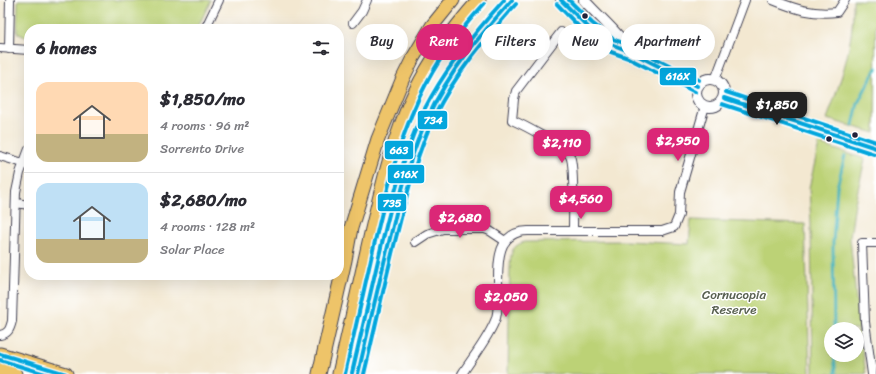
<!DOCTYPE html>
<meta charset="utf-8">
<style>
:root{--surface:#fff;--page:#f7f7f7;--text:#2b2b33;--muted:#7c7c81;--line:#e1e1e2;--accent:#db2777}
body{margin:0;font-family:Sriracha,sans-serif;background:var(--page);color:var(--text);height:100vh;display:flex;flex-direction:column;font-size:15px;white-space:nowrap}
*{box-sizing:border-box;margin:0}
p{font-size:13px;color:var(--muted)}
.icon{flex:none;width:22px;height:22px;fill:none;stroke:currentColor;stroke-width:2;stroke-linecap:round;stroke-linejoin:round}
.map{position:relative;flex:1;overflow:hidden}
.side{position:absolute;left:24px;top:24px;width:320px;height:256px;display:flex;flex-direction:column;background:var(--surface);border-radius:16px;box-shadow:0 4px 16px #0002}
.side>*{flex:none}
.guide{position:absolute;left:356px;top:24px;width:380px;height:36px;display:flex;gap:8px}
.controls{position:absolute;left:824px;top:322px;display:grid;gap:8px}
.controls a{display:grid;place-items:center;width:40px;height:40px;border-radius:50%;background:var(--surface);box-shadow:0 4px 16px #0002;font-size:20px}
.price{position:absolute;translate:-50% -34px;padding:0 9px;border-radius:8px;background:var(--accent);color:#fff;font-size:13px;line-height:26px;filter:drop-shadow(0 1px 2px #0008)}
.price::after{content:'';position:absolute;left:50%;top:24px;width:12px;height:9px;margin-left:-6px;background:inherit;clip-path:polygon(0 0,100% 0,50% 100%)}
.price.current{background:#222;color:#fff}
ul{padding:0;list-style:none}
li{display:flex;align-items:center;gap:12px;height:100px;padding:0 12px}
li+li{border-top:1px solid var(--line)}
li span{display:grid;place-items:center;flex:none;width:112px;height:80px;border-radius:12px;color:#555}
li>.icon{margin-inline-start:auto}
span .icon{width:48px;height:48px;fill:#fffc;stroke-width:1}
li b{font-size:17px}
h2{display:flex;justify-content:space-between;align-items:center;height:48px;padding:0 12px;font-size:17px}
.chip{padding:0 14px;border-radius:18px;background:var(--surface);box-shadow:0 4px 16px #0002;font-size:14px;line-height:36px}
.chip.current{background:var(--accent);color:#fff}
.map>svg:first-child{display:block}
</style>
<div class="map">
<svg width="876" height="374" viewBox="0 0 876 374">
<rect width="100%" height="100%" fill="#fff"/>
<filter id="ink" filterUnits="userSpaceOnUse"><feTurbulence type="fractalNoise" baseFrequency=".025" numOctaves="2"/><feDisplacementMap in="SourceGraphic" scale="8" xChannelSelector="R" yChannelSelector="G"/><feConvolveMatrix kernelMatrix="1 2 1 2 8 2 1 2 1" color-interpolation-filters="sRGB"/></filter>
<filter id="wash" filterUnits="userSpaceOnUse"><feTurbulence type="fractalNoise" baseFrequency=".012" numOctaves="4" result="noise"/><feDisplacementMap in="SourceGraphic" scale="16" xChannelSelector="R" yChannelSelector="G"/><feGaussianBlur stdDeviation="0.9" result="paint"/><feColorMatrix in="noise" values="0 0 0 0 0 0 0 0 0 0 0 0 0 0 0 0 0 1.4 0 .05"/><feComposite in="paint" operator="in"/></filter>
<g filter="url(#wash)">
<rect width="100%" height="100%" fill="#f3e8d1"/>
<path fill="#bcd276" stroke="#6f7a58" fill-rule="evenodd" d="M 18,0 L 211,0 L 197,29 L 29,29 L 29,39 L 17,33 Z
M 853,0 L 876,0 L 875,133 L 827,119 C 842,77 854,45 853,0 Z
M 819,144 L 865,159 L 855,203 L 850,237 L 858,319 L 866,374 L 813,374 L 811,224 L 809,188 ZM 831,329 L 857,329 L 857,355 L 831,355 Z
M 691,220 L 805,224 L 810,374 L 508,374 L 510,268 C 511,254 510,247 524,242 L 625,241 L 689,244 Z"/>
<g fill="none" stroke-linecap="round" stroke-linejoin="round">
<path stroke="#40b1b9" stroke-width="3" d="M 853,125 L 858,103 L 876,68
M 834,329 L 833,243 L 837,187 L 845,156
M 834,355 L 836,374"/>
</g>
</g>
<g filter="url(#ink)">
<g fill="none" stroke-linecap="round" stroke-linejoin="round">
<defs>
<path id="minor" d="M 773,0 C 795,9 813,15 837,12 L 845,0
M 353,23 L 362,11 L 367,0
M 205,29 L 219,0
M 561,32 L 516,91 L 514,99 L 512,120 C 523,125 564,146 570,156 C 575,165 573,216 573,230
M 0,48 L 29,50
M 9,49 L 10,0
M 715,80 L 745,0
M 0,156 L 23,163
M 16,203 L 29,205
M 415,242 L 427,234 L 443,229 L 485,229 L 490,231 L 505,241
M 0,335 C 8,334 10,329 12,321 L 16,192 L 20,173 L 29,149
M 462,374 C 472,358 490,336 496,318 C 504,290 484,232 528,231 L 662,231 L 674,227 L 679,215 L 680,192 L 705,106
M 872,374 L 865,322 L 862,243 L 876,243"/>
<path id="tertiary" d="M 561,0 C 575,15 589,30 606,42 C 616,49 625,49 634,54 C 655,65 675,77 697,86
M 584,0 C 600,18 619,33 632,53
M696 93a14 14 0 1 1 28 0a14 14 0 1 1-28 0Z
M 724,98 L 748,105 L 876,148"/>
<path id="primary" d="M 0,354 L 66,374
M 0,370 L 15,374
M 319,374 L 345,260 L 351,228 L 378,139 L 403,78 L 413,58 L 432,26 L 453,0
M 339,374 C 350,325 361,277 372,229 C 383,182 394,135 415,92 C 431,58 454,28 479,0"/>
</defs>
<use href="#minor" stroke="#414052" stroke-width="10"/>
<use href="#tertiary" stroke="#414052" stroke-width="12"/>
<use href="#primary" stroke="#414052" stroke-width="15"/>
<use href="#minor" stroke="#fff" stroke-width="8"/>
<use href="#tertiary" stroke="#fff" stroke-width="10"/>
<use href="#primary" stroke="#eec469" stroke-width="13"/>
<defs>
<path id="bus-1" d="M 561,0 L 588,27 L 606,42 L 631,52 L 697,86
M 724,98 L 876,148
M 0,354 L 66,374
M 358,374 C 369,326 380,278 392,230 C 401,191 411,151 429,115 C 449,72 480,35 512,0"/>
<path id="bus-2" d="M 557,4 L 584,32 L 603,47 L 611,52 L 628,58 L 695,92
M 722,104 L 874,154
M 0,360 L 45,374
M 345,374 C 355,330 365,285 375,241 C 388,187 400,132 427,82 C 442,54 462,28 484,4"/>
<path id="bus-3" d="M 364,374 C 376,325 386,275 399,226 C 408,189 418,151 434,117 C 455,74 485,39 516,4"/>
<path id="bus-4" d="M 352,373 C 364,322 375,272 387,222 C 397,184 407,145 424,110 C 445,69 473,34 504,0"/>
<path id="bus-5" d="M 569,0 L 592,23 L 613,39 L 633,47 L 699,80
M 726,92 L 876,142"/>
</defs>
<use href="#bus-1" stroke="#fff" stroke-width="7"/>
<use href="#bus-2" stroke="#fff" stroke-width="7"/>
<use href="#bus-3" stroke="#fff" stroke-width="7"/>
<use href="#bus-4" stroke="#fff" stroke-width="7"/>
<use href="#bus-5" stroke="#fff" stroke-width="7"/>
<use href="#bus-1" stroke="#03a6dd" stroke-width="4"/>
<use href="#bus-2" stroke="#03a6dd" stroke-width="4"/>
<use href="#bus-3" stroke="#03a6dd" stroke-width="4"/>
<use href="#bus-4" stroke="#03a6dd" stroke-width="4"/>
<use href="#bus-5" stroke="#03a6dd" stroke-width="4"/>
</g>
</g>
<g fill="#22223b" stroke="#fff" stroke-width="1.5">
<circle cx="585" cy="16" r="3.5"/>
<circle cx="855" cy="135" r="3.5"/>
<circle cx="829" cy="139" r="3.5"/>
</g>
<g text-anchor="middle" dominant-baseline="central" stroke-width="3" stroke-linejoin="round" paint-order="stroke">
<g font-size="13" fill="#586050" stroke="#fff">
<text x="734" y="294">Cornucopia<tspan x="734" dy="15">Reserve</tspan></text>
</g>
</g>
<g stroke="#fff" stroke-width="1.5">
<rect x="659" y="67" width="38" height="19" rx="4" fill="#03a6dd"/>
<rect x="417" y="110" width="31" height="20" rx="4" fill="#03a6dd"/>
<rect x="384" y="140" width="30" height="20" rx="4" fill="#03a6dd"/>
<rect x="387" y="164" width="38" height="20" rx="4" fill="#03a6dd"/>
<rect x="377" y="193" width="30" height="19" rx="4" fill="#03a6dd"/>
</g>
<g font-size="11" text-anchor="middle" font-weight="bold" fill="#fff">
<text x="678" y="80">616X</text>
<text x="433" y="124">734</text>
<text x="399" y="154">663</text>
<text x="406" y="178">616X</text>
<text x="392" y="207">735</text>
</g>
</svg>
<div class="controls">
<a><svg class="icon" aria-label="layers" viewBox="0 0 24 24"><path d="M12 4l9 5-9 5-9-5zM3 14l9 5 9-5"/></svg></a>
</div>
<b class="price current" style="left:777px;top:126px">$1,850</b>
<b class="price" style="left:678px;top:162px">$2,950</b>
<b class="price" style="left:562px;top:164px">$2,110</b>
<b class="price" style="left:581px;top:220px">$4,560</b>
<b class="price" style="left:460px;top:239px">$2,680</b>
<b class="price" style="left:506px;top:318px">$2,050</b>
<div class="guide">
<a class="chip">Buy</a>
<a class="chip current">Rent</a>
<a class="chip">Filters</a>
<a class="chip">New</a>
<a class="chip">Apartment</a>
</div>
<section class="side">
<h2>6 homes<svg class="icon" aria-label="filters" viewBox="0 0 24 24"><path d="M4 7h16M4 17h16"/><circle cx="9" cy="7" r="2"/><circle cx="15" cy="17" r="2"/></svg></h2>
<ul>
<li><span style="background:linear-gradient(#ffd9b3 65%,#c2b280 0)"><svg class="icon" aria-label="home" viewBox="0 0 24 24"><path d="M3 11l9-7 9 7M6 9v11h12V9"/></svg></span><div><b>$1,850/mo</b><p>4 rooms · 96 m²</p><p>Sorrento Drive</p></div></li>
<li><span style="background:linear-gradient(#bfe0f5 70%,#c2b280 0)"><svg class="icon" aria-label="home" viewBox="0 0 24 24"><path d="M3 11l9-7 9 7M6 9v11h12V9"/></svg></span><div><b>$2,680/mo</b><p>4 rooms · 128 m²</p><p>Solar Place</p></div></li>
</ul>
</section>
</div>
